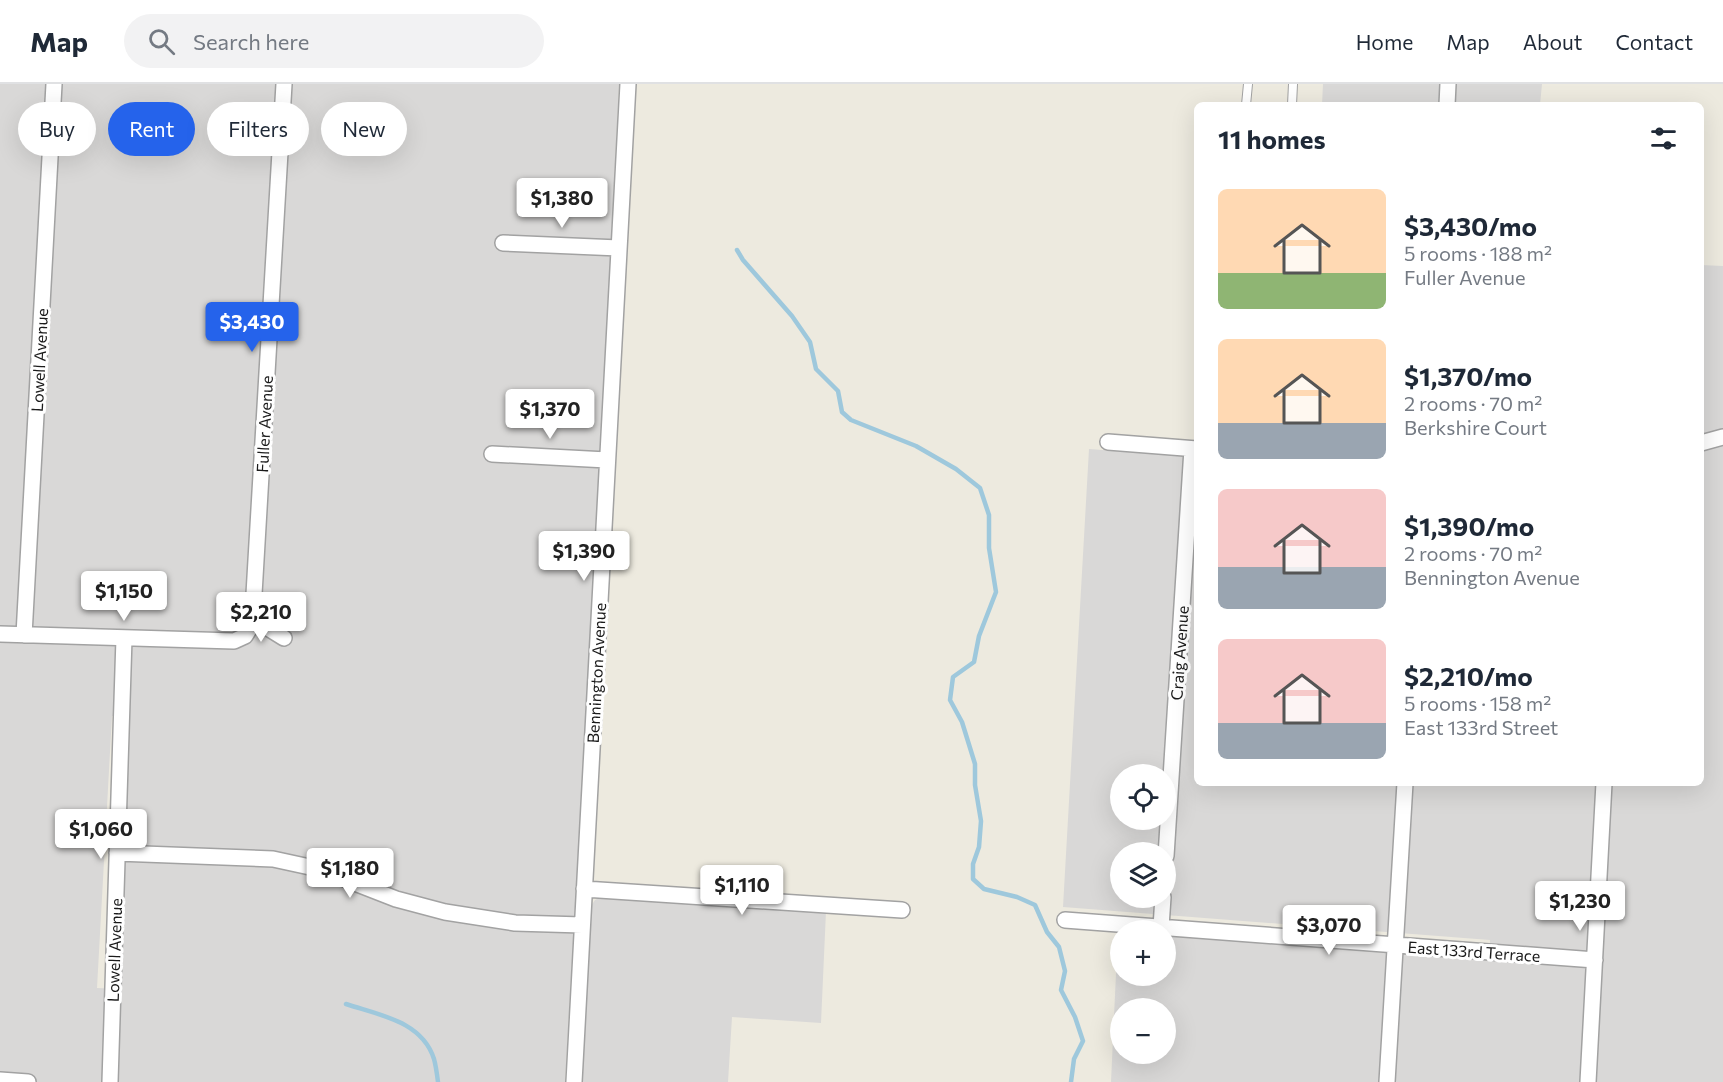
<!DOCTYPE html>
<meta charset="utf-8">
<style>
:root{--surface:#fff;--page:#f2f2f3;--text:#1f2937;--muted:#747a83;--line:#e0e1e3;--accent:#2563eb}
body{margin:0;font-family:Commissioner,sans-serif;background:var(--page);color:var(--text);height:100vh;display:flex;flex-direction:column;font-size:22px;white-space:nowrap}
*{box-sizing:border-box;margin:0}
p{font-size:20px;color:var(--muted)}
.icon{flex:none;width:33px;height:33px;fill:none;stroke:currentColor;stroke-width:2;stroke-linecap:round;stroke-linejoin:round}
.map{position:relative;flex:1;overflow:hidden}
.side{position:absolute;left:1194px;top:18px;width:510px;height:684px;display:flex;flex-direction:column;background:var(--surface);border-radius:9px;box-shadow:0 6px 24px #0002}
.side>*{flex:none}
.banner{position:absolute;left:18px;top:18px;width:570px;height:54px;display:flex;gap:12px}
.controls{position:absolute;left:1110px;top:680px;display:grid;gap:12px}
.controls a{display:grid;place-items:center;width:66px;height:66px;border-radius:50%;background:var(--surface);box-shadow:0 6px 24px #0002;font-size:30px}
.price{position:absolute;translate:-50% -51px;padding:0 14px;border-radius:6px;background:#fff;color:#222;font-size:20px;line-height:39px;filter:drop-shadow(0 2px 3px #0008)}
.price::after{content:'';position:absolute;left:50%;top:36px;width:18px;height:14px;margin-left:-9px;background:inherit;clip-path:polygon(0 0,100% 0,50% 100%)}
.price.current{background:var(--accent);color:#fff}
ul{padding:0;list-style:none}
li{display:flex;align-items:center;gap:18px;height:150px;padding:0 24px}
li span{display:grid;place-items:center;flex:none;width:168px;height:120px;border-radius:9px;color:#555}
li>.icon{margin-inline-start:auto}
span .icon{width:72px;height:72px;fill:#fffc;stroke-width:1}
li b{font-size:26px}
h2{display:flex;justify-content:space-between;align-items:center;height:72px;padding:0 24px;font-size:26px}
.tag{padding:0 21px;border-radius:27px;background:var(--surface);box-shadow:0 6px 24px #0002;font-size:21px;line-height:54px}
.tag.current{background:var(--accent);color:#fff}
header{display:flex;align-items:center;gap:36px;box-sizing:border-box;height:84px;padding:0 30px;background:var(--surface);border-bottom:2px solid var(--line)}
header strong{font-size:28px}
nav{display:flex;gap:33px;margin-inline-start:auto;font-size:21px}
.search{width:420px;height:54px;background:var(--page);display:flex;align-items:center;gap:15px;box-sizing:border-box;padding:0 21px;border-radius:33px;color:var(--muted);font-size:22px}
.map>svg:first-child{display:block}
</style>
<header>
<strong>Map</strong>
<div class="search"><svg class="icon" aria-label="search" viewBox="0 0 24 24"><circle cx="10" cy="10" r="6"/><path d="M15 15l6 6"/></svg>Search here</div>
<nav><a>Home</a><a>Map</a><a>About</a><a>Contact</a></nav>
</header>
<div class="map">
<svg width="1723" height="998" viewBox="0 0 1723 998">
<rect width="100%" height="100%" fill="#edeadf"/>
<path fill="#d9d8d7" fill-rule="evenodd" d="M 0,0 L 619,0 L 595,479 L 565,998 L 0,998 ZM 112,632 L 130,633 L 119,905 L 97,904 Z
M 1323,0 L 1542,0 L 1540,21 L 1322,21 Z
M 1701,181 L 1723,182 L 1723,998 L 1111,998 L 1118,846 L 1120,846 L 1120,891 L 1166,891 L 1166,850 L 1489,876 L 1490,856 L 1063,823 L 1089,365 L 1197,373 L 1197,699 L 1701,699 ZM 1120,690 L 1166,690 L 1166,735 L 1120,735 ZM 1120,768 L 1166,768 L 1166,813 L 1120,813 ZM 1120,924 L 1166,924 L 1166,969 L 1120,969 Z
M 601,813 L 826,827 L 821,939 L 732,933 L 728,998 L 582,998 L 591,822 L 595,816 Z"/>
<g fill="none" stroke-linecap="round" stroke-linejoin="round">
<path stroke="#9ec8dc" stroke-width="4.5" d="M 737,166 L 743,176 L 792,232 L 810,258 L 816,285 L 838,307 L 842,328 L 851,336 L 916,362 L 956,385 L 980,404 L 989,431 L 989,464 L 996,508 L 979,552 L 974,578 L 953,593 L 950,616 L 962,638 L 975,680 L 975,701 L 981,737 L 979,763 L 973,780 L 973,795 L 984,805 L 1017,813 L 1035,821 L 1047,848 L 1059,863 L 1065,887 L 1061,906 L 1075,933 L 1083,957 L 1074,975 L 1071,998
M 346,920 C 379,931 422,937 434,975 C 436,982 437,990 438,998"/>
<defs>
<path id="service" d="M 1246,21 L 1248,0
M 1292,21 L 1293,0"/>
<path id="minor" d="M 1447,21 L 1448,0
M 503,159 L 619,164
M 1108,358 L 1197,365
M 1701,359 L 1723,353
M 492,370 L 607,376
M 255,536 L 253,527 L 284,0
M 255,536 L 284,554
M 0,550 L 234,557 L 245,552 L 255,536
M 24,551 L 54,0
M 117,769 L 273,775 L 319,785 L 396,815 L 445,828 L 515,839 L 582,841
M 1166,772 L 1192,365
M 584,805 L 902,826
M 1065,836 L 1595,876
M 1161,843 L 1163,813
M 0,996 L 28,998
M 110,998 L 124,554
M 574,998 L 628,0
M 1387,998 L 1405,699
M 1588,998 L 1604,699"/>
</defs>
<use href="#service" stroke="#a2a2a2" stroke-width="10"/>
<use href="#minor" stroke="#a2a2a2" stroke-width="18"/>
<use href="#service" stroke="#fff" stroke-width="8"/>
<use href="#minor" stroke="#fff" stroke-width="15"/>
</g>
<g text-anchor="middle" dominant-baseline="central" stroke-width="6" stroke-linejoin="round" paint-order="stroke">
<g font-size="16" fill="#1b1b1b" stroke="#fff">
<text transform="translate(39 276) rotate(-87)">Lowell Avenue</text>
<text transform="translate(264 340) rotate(-87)">Fuller Avenue</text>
<text transform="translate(1179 569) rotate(-86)">Craig Avenue</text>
<text transform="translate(596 589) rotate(-87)">Bennington Avenue</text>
<text transform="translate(114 866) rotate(-88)">Lowell Avenue</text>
<text transform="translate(1474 867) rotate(4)">East 133rd Terrace</text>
</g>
</g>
</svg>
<div class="controls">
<a><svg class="icon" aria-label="locate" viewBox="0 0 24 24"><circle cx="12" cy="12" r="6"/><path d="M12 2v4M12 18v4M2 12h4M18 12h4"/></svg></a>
<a><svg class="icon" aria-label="layers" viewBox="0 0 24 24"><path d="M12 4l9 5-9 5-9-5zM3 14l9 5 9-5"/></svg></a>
<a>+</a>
<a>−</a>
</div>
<b class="price" style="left:562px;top:145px">$1,380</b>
<b class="price current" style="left:252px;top:269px">$3,430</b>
<b class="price" style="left:550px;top:356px">$1,370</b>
<b class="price" style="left:584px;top:498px">$1,390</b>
<b class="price" style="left:124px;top:538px">$1,150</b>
<b class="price" style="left:261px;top:559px">$2,210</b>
<b class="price" style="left:101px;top:776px">$1,060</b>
<b class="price" style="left:350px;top:815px">$1,180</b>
<b class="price" style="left:742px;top:832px">$1,110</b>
<b class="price" style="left:1580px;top:848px">$1,230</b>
<b class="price" style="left:1329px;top:872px">$3,070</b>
<div class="banner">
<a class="tag">Buy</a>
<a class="tag current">Rent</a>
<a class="tag">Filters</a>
<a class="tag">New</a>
</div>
<section class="side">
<h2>11 homes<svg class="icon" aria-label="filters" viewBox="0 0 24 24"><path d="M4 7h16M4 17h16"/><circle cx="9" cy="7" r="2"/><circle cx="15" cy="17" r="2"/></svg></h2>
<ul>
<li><span style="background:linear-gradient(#ffd9b3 70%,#8fb573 0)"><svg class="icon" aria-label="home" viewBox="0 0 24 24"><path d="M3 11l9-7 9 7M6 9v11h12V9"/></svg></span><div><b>$3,430/mo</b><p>5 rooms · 188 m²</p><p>Fuller Avenue</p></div></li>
<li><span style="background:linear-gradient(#ffd9b3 70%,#9aa5b1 0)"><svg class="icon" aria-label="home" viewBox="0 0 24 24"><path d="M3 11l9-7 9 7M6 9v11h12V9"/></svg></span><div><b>$1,370/mo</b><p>2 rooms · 70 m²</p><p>Berkshire Court</p></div></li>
<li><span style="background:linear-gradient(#f6c9c9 65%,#9aa5b1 0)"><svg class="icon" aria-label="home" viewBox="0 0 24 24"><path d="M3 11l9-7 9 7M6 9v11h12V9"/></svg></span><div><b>$1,390/mo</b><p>2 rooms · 70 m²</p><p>Bennington Avenue</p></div></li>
<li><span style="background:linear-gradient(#f6c9c9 70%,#9aa5b1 0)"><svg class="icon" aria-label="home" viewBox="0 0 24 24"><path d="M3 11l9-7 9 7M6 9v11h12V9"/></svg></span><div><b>$2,210/mo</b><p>5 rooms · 158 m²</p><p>East 133rd Street</p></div></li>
</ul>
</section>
</div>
